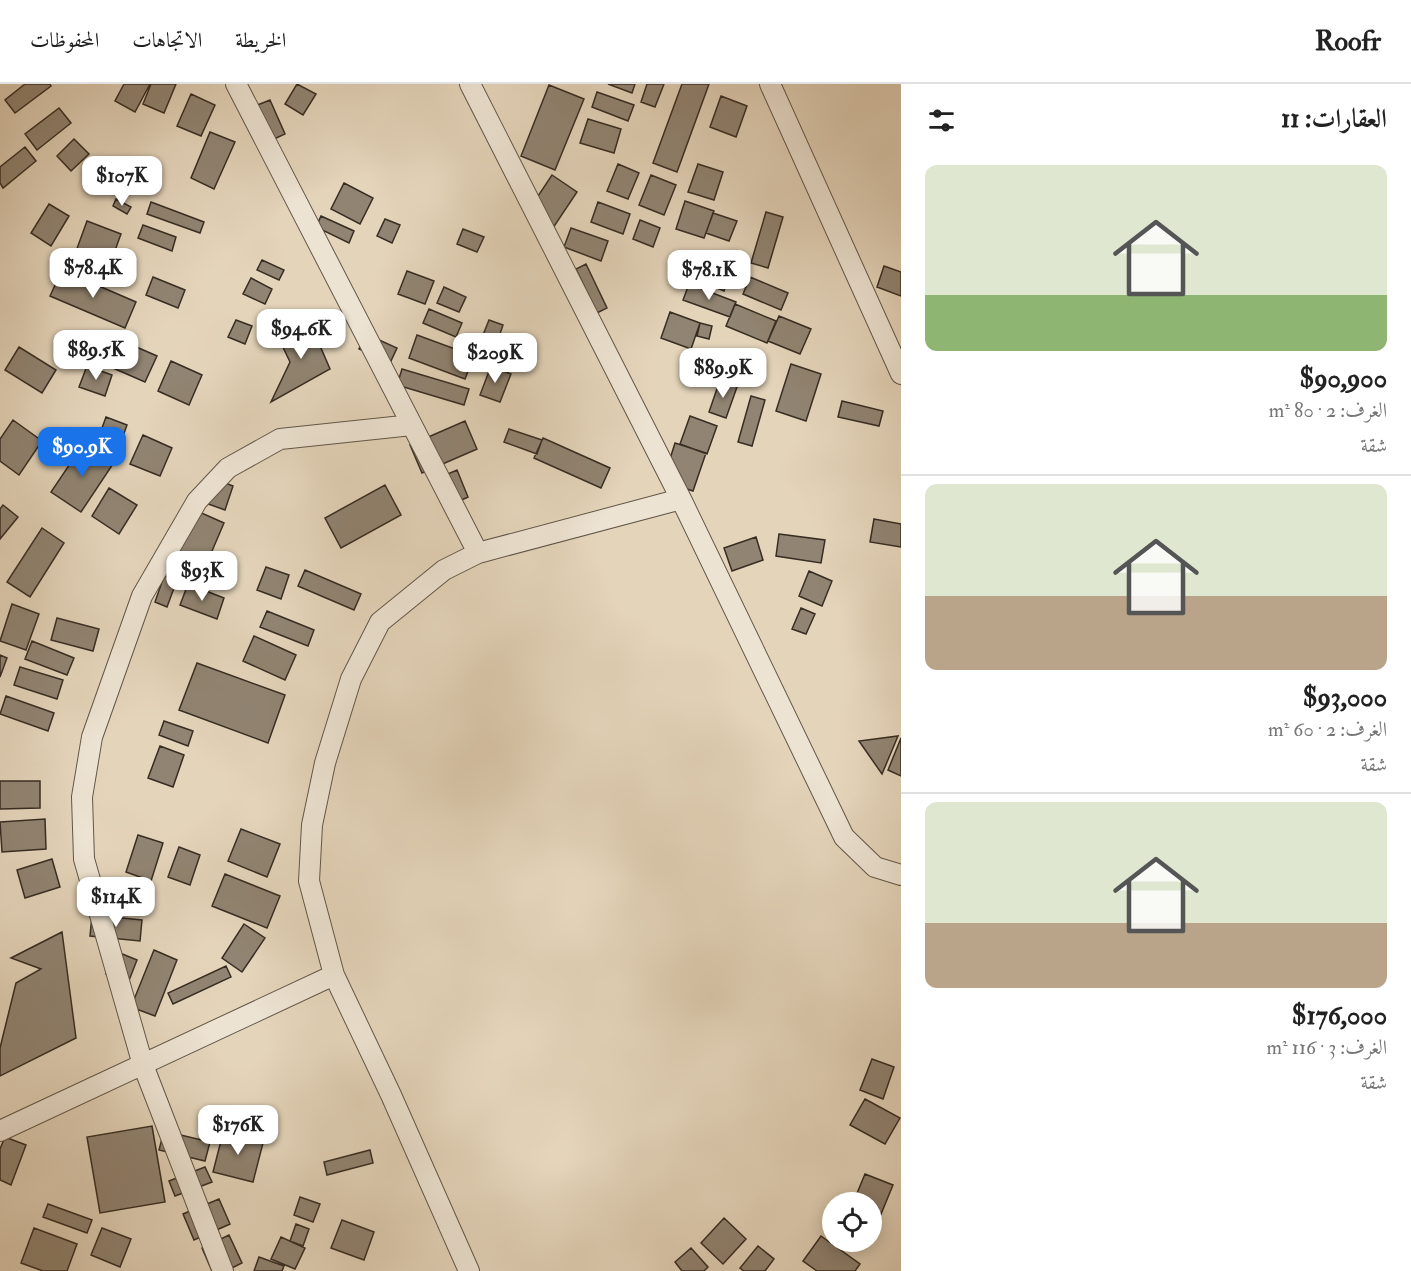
<!DOCTYPE html>
<html lang="ar">
<meta charset="utf-8">
<style>
:root{--surface:#fff;--page:#f2f2f2;--text:#222;--muted:#767676;--line:#e0e0e0;--accent:#1a73e8}
body{margin:0;font-family:"IM FELL Double Pica",Amiri,serif;background:var(--page);color:var(--text);direction:rtl;height:100vh;display:flex;flex-direction:column;font-size:22px;white-space:nowrap}
*{box-sizing:border-box;margin:0}
p{font-size:20px;color:var(--muted)}
.icon{flex:none;width:33px;height:33px;fill:none;stroke:currentColor;stroke-width:2;stroke-linecap:round;stroke-linejoin:round}
.map{position:relative;flex:1;overflow:hidden;direction:ltr}
.sheet{display:flex;flex-direction:column;background:var(--surface);width:510px}
.sheet>*{flex:none}
.tools{position:absolute;left:822px;top:1108px;display:grid;gap:12px}
.tools a{display:grid;place-items:center;width:60px;height:60px;border-radius:50%;background:var(--surface);box-shadow:0 3px 15px #0003;font-size:30px}
.price{position:absolute;translate:-50% -51px;padding:0 14px;border-radius:12px;background:#fff;color:#222;font-size:20px;line-height:39px;filter:drop-shadow(0 2px 3px #0008)}
.price::after{content:'';position:absolute;left:50%;top:36px;width:18px;height:14px;margin-left:-9px;background:inherit;clip-path:polygon(0 0,100% 0,50% 100%)}
.price.active{background:var(--accent);color:#fff}
ul{padding:0;list-style:none}
li{display:grid;align-content:center;gap:12px;height:318px;padding:0 24px}
li+li{border-top:2px solid var(--line)}
li span{display:grid;place-items:center;height:186px;border-radius:12px;color:#555}
li>.icon{margin-inline-start:auto}
span .icon{width:108px;height:108px;fill:#fffc;stroke-width:1}
li b{font-size:26px}
h2{display:flex;justify-content:space-between;align-items:center;height:72px;padding:0 24px;font-size:26px}
header{display:flex;align-items:center;gap:36px;box-sizing:border-box;height:84px;padding:0 30px;background:var(--surface);border-bottom:2px solid var(--line)}
header strong{font-size:28px}
nav{display:flex;gap:33px;margin-inline-start:auto;font-size:21px}
main{display:flex;flex:1;min-height:0}
.map>svg:first-child{display:block}
</style>
<header>
<strong>Roofr</strong>
<nav><a>الخريطة</a><a>الاتجاهات</a><a>المحفوظات</a></nav>
</header>
<main>
<section class="sheet">
<h2>العقارات: 11<svg class="icon" aria-label="filters" viewBox="0 0 24 24"><path d="M4 7h16M4 17h16"/><circle cx="9" cy="7" r="2"/><circle cx="15" cy="17" r="2"/></svg></h2>
<ul>
<li><span style="background:linear-gradient(#dfe7d0 70%,#8fb573 0)"><svg class="icon" aria-label="home" viewBox="0 0 24 24"><path d="M3 11l9-7 9 7M6 9v11h12V9"/></svg></span><div><b>$90,900</b><p>الغرف: 2 · 80 m²</p><p>شقة</p></div></li>
<li><span style="background:linear-gradient(#dfe7d0 60%,#b9a48a 0)"><svg class="icon" aria-label="home" viewBox="0 0 24 24"><path d="M3 11l9-7 9 7M6 9v11h12V9"/></svg></span><div><b>$93,000</b><p>الغرف: 2 · 60 m²</p><p>شقة</p></div></li>
<li><span style="background:linear-gradient(#dfe7d0 65%,#b9a48a 0)"><svg class="icon" aria-label="home" viewBox="0 0 24 24"><path d="M3 11l9-7 9 7M6 9v11h12V9"/></svg></span><div><b>$176,000</b><p>الغرف: 3 · 116 m²</p><p>شقة</p></div></li>
</ul>
</section>
<div class="map">
<svg width="901" height="1187" viewBox="0 0 901 1187">
<rect width="100%" height="100%" fill="#e4d4ba"/>
<filter id="stains"><feTurbulence type="fractalNoise" baseFrequency=".00333" numOctaves="4"/><feColorMatrix values="0 0 0 0 .2 0 0 0 0 .09 0 0 0 0 .02 0 0 0 .5 -.17"/></filter>
<radialGradient id="worn" r=".72"><stop offset=".6" stop-color="#630" stop-opacity="0"/><stop offset="1" stop-color="#630" stop-opacity=".3"/></radialGradient>
<path fill="#918472" stroke="#372d23" stroke-width="1.5" d="M 25,0 L 50,0 L 51,2 L 15,29 L 5,16 Z
M 124,0 L 150,0 L 135,28 L 115,17 Z
M 151,0 L 176,0 L 164,29 L 143,20 Z
M 297,0 L 316,10 L 303,31 L 285,20 Z
M 608,0 L 635,0 L 632,9 Z
M 647,0 L 664,0 L 655,23 L 641,18 Z
M 682,0 L 709,0 L 677,88 L 653,79 Z
M 549,1 L 584,15 L 555,86 L 521,72 Z
M 597,8 L 634,21 L 628,37 L 592,23 Z
M 191,10 L 215,21 L 201,52 L 177,42 Z
M 721,12 L 747,22 L 736,53 L 710,43 Z
M 270,16 L 285,50 L 270,57 L 255,22 Z
M 59,24 L 71,39 L 37,66 L 25,50 Z
M 588,35 L 621,45 L 614,69 L 580,59 Z
M 210,48 L 235,58 L 214,105 L 191,94 Z
M 74,55 L 89,70 L 71,87 L 57,72 Z
M 25,63 L 36,77 L 3,104 L 0,99 L 0,83 Z
M 618,80 L 639,89 L 628,115 L 607,107 Z
M 698,80 L 723,88 L 714,116 L 688,108 Z
M 552,91 L 577,108 L 551,147 L 526,130 Z
M 651,91 L 676,101 L 664,131 L 639,121 Z
M 96,92 L 112,98 L 108,108 L 92,102 Z
M 344,99 L 373,114 L 360,140 L 331,125 Z
M 116,115 L 131,123 L 127,130 L 113,122 Z
M 685,117 L 714,127 L 704,154 L 676,145 Z
M 151,118 L 204,138 L 200,149 L 147,130 Z
M 598,118 L 630,130 L 623,150 L 591,138 Z
M 49,120 L 69,132 L 51,162 L 31,149 Z
M 766,128 L 783,133 L 768,184 L 751,179 Z
M 713,129 L 737,137 L 729,157 L 706,149 Z
M 321,132 L 354,147 L 349,159 L 316,143 Z
M 385,135 L 400,141 L 392,159 L 377,152 Z
M 640,136 L 660,144 L 653,163 L 633,155 Z
M 87,137 L 121,150 L 109,183 L 75,170 Z
M 143,141 L 176,153 L 172,167 L 138,154 Z
M 571,144 L 608,157 L 601,177 L 564,163 Z
M 463,145 L 484,153 L 477,168 L 457,160 Z
M 689,174 L 730,192 L 724,207 L 682,189 Z
M 262,176 L 284,186 L 279,196 L 257,186 Z
M 586,180 L 607,224 L 597,229 L 576,185 Z
M 884,182 L 901,188 L 901,212 L 877,203 Z
M 62,186 L 136,218 L 125,244 L 50,212 Z
M 407,187 L 434,197 L 425,220 L 398,210 Z
M 153,193 L 185,206 L 178,224 L 146,211 Z
M 750,193 L 788,209 L 781,226 L 743,210 Z
M 251,194 L 272,205 L 265,220 L 243,210 Z
M 689,200 L 736,218 L 730,233 L 683,216 Z
M 444,203 L 466,213 L 459,228 L 437,219 Z
M 735,220 L 776,237 L 767,259 L 726,242 Z
M 429,225 L 462,239 L 456,253 L 423,239 Z
M 670,228 L 700,239 L 691,265 L 661,254 Z
M 779,232 L 811,245 L 800,270 L 768,257 Z
M 236,236 L 252,242 L 245,260 L 228,253 Z
M 489,236 L 503,241 L 498,256 L 483,251 Z
M 700,239 L 712,242 L 709,255 L 697,252 Z
M 311,241 L 330,285 L 271,318 L 290,278 L 279,255 Z
M 366,250 L 397,264 L 390,279 L 359,265 Z
M 417,251 L 474,272 L 465,295 L 409,274 Z
M 125,258 L 157,272 L 145,298 L 113,284 Z
M 19,263 L 56,286 L 42,309 L 5,286 Z
M 171,277 L 202,291 L 189,321 L 158,307 Z
M 791,280 L 821,290 L 806,337 L 776,327 Z
M 87,282 L 112,291 L 105,312 L 79,303 Z
M 491,282 L 511,290 L 500,318 L 480,311 Z
M 402,285 L 469,305 L 464,321 L 397,301 Z
M 720,296 L 737,303 L 726,334 L 709,328 Z
M 751,312 L 765,316 L 752,362 L 738,358 Z
M 842,317 L 883,327 L 879,342 L 838,333 Z
M 690,332 L 717,342 L 707,370 L 680,360 Z
M 106,333 L 127,341 L 119,363 L 98,355 Z
M 13,336 L 42,357 L 19,391 L 0,377 L 0,355 Z
M 465,337 L 477,365 L 422,389 L 410,361 Z
M 509,345 L 542,356 L 537,370 L 504,358 Z
M 143,351 L 172,364 L 160,392 L 130,380 Z
M 543,354 L 610,384 L 601,404 L 534,374 Z
M 84,359 L 113,380 L 81,428 L 51,408 Z
M 675,359 L 706,369 L 693,407 L 663,397 Z
M 457,386 L 468,413 L 444,424 L 432,397 Z
M 209,393 L 233,402 L 225,426 L 200,417 Z
M 385,401 L 401,431 L 341,464 L 325,434 Z
M 109,404 L 137,421 L 119,450 L 92,432 Z
M 3,421 L 18,433 L 0,455 L 0,425 Z
M 188,423 L 224,439 L 203,488 L 167,472 Z
M 874,435 L 901,440 L 901,463 L 870,458 Z
M 42,444 L 64,459 L 30,513 L 7,498 Z
M 779,450 L 825,456 L 821,479 L 776,472 Z
M 756,453 L 763,476 L 732,487 L 724,464 Z
M 266,483 L 289,491 L 281,515 L 257,506 Z
M 305,486 L 361,510 L 354,526 L 298,502 Z
M 809,487 L 832,497 L 822,522 L 799,512 Z
M 164,492 L 177,496 L 167,523 L 155,518 Z
M 188,500 L 224,514 L 217,535 L 180,521 Z
M 12,520 L 39,530 L 26,566 L 0,557 Z
M 801,524 L 815,530 L 806,550 L 792,545 Z
M 267,527 L 314,546 L 308,562 L 260,543 Z
M 57,534 L 99,545 L 93,567 L 51,556 Z
M 254,552 L 296,571 L 285,596 L 243,577 Z
M 32,557 L 74,574 L 67,591 L 25,575 Z
M 0,571 L 7,574 L 0,593 Z
M 197,579 L 285,611 L 268,659 L 179,626 Z
M 20,583 L 63,596 L 57,615 L 14,601 Z
M 6,612 L 54,629 L 48,647 L 0,630 Z
M 164,637 L 193,647 L 188,662 L 159,651 Z
M 898,652 L 882,690 L 859,657 Z
M 901,654 L 901,692 L 888,686 Z
M 160,662 L 184,671 L 173,703 L 148,694 Z
M 0,697 L 40,697 L 40,724 L 0,725 Z
M 45,735 L 46,765 L 2,768 L 0,738 Z
M 241,745 L 280,760 L 267,793 L 228,777 Z
M 138,751 L 163,759 L 151,797 L 126,788 Z
M 179,763 L 200,771 L 190,801 L 168,793 Z
M 52,775 L 60,803 L 25,814 L 17,786 Z
M 225,790 L 280,812 L 267,844 L 212,822 Z
M 92,831 L 142,836 L 140,857 L 90,852 Z
M 244,840 L 265,854 L 242,888 L 222,874 Z
M 62,848 L 76,954 L 0,992 L 0,964 L 16,899 L 41,885 L 11,874 Z
M 154,866 L 177,876 L 155,932 L 131,923 Z
M 115,867 L 137,876 L 128,899 L 106,890 Z
M 226,882 L 231,893 L 173,920 L 168,909 Z
M 872,975 L 894,983 L 883,1015 L 860,1006 Z
M 865,1015 L 900,1034 L 885,1060 L 850,1041 Z
M 152,1042 L 165,1118 L 100,1129 L 87,1053 Z
M 224,1045 L 264,1055 L 253,1098 L 213,1088 Z
M 164,1047 L 210,1058 L 205,1077 L 159,1066 Z
M 5,1053 L 26,1061 L 11,1101 L 0,1096 L 0,1065 Z
M 370,1066 L 373,1079 L 327,1091 L 324,1078 Z
M 205,1083 L 212,1098 L 175,1112 L 169,1097 Z
M 865,1090 L 893,1101 L 879,1135 L 872,1132 L 872,1119 L 853,1119 Z
M 300,1113 L 320,1120 L 313,1138 L 294,1131 Z
M 219,1115 L 230,1140 L 194,1156 L 183,1130 Z
M 48,1120 L 92,1136 L 87,1149 L 43,1133 Z
M 724,1134 L 746,1155 L 723,1180 L 701,1159 Z
M 342,1136 L 374,1148 L 364,1176 L 331,1164 Z
M 296,1140 L 309,1145 L 303,1162 L 290,1157 Z
M 34,1144 L 77,1160 L 67,1187 L 43,1187 L 21,1179 Z
M 102,1144 L 131,1155 L 120,1183 L 91,1171 Z
M 229,1151 L 242,1179 L 226,1187 L 212,1187 L 202,1164 Z
M 821,1152 L 860,1180 L 855,1187 L 817,1187 L 803,1177 Z
M 281,1153 L 305,1164 L 295,1185 L 271,1175 Z
M 758,1162 L 774,1175 L 765,1187 L 744,1187 L 740,1184 Z
M 691,1164 L 708,1183 L 704,1187 L 682,1187 L 675,1178 Z
M 259,1173 L 284,1182 L 282,1187 L 254,1187 Z"/>
<g fill="none" stroke-linecap="round" stroke-linejoin="round">
<defs>
<path id="minor" d="M 236,0 L 478,469
M 470,0 L 681,415 L 844,753 L 875,783 L 901,791
M 770,0 L 901,290
M 0,1047 L 334,891
M 223,1187 L 143,981 L 84,775 L 82,713 L 92,653 L 142,512 L 197,417 L 228,384 L 280,355 L 412,341
M 469,1187 L 391,1011 L 334,891 L 309,797 L 312,741 L 325,679 L 351,595 L 380,538 L 444,486 L 478,469 L 681,415"/>
</defs>
<use href="#minor" stroke="#625749" stroke-width="22"/>
<use href="#minor" stroke="#ede3d2" stroke-width="20"/>
</g>
<rect width="100%" height="100%" filter="url(#stains)"/>
<rect width="100%" height="100%" fill="url(#worn)"/>
</svg>
<div class="tools">
<a><svg class="icon" aria-label="locate" viewBox="0 0 24 24"><circle cx="12" cy="12" r="6"/><path d="M12 2v4M12 18v4M2 12h4M18 12h4"/></svg></a>
</div>
<b class="price" style="left:122px;top:123px">$107K</b>
<b class="price" style="left:93px;top:215px">$78.4K</b>
<b class="price" style="left:709px;top:217px">$78.1K</b>
<b class="price" style="left:301px;top:276px">$94.6K</b>
<b class="price" style="left:96px;top:297px">$89.5K</b>
<b class="price" style="left:495px;top:300px">$209K</b>
<b class="price" style="left:723px;top:315px">$89.9K</b>
<b class="price active" style="left:82px;top:394px">$90.9K</b>
<b class="price" style="left:202px;top:518px">$93K</b>
<b class="price" style="left:116px;top:844px">$114K</b>
<b class="price" style="left:238px;top:1072px">$176K</b>
</div>
</main>
